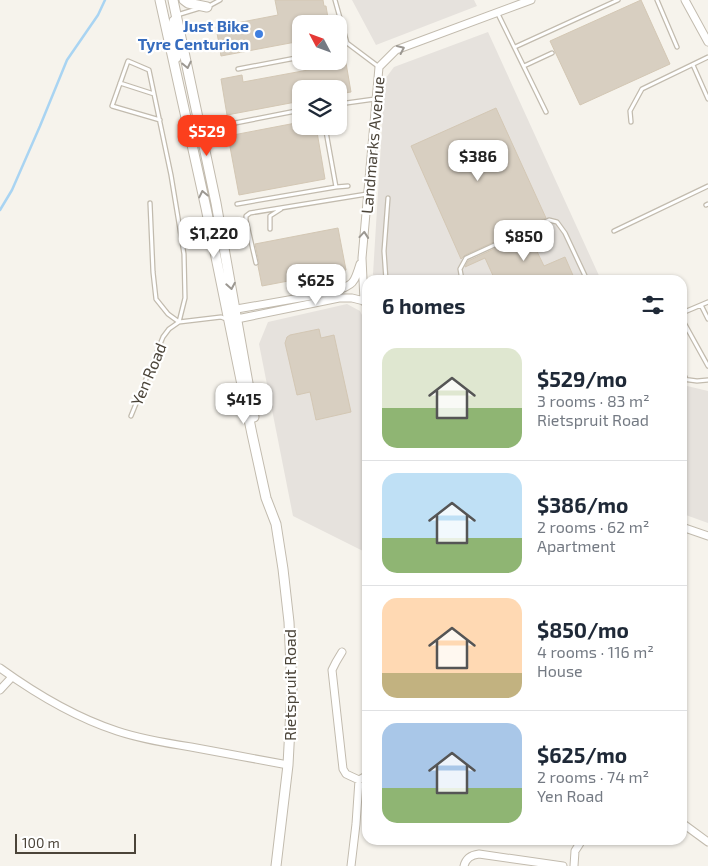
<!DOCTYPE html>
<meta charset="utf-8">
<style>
:root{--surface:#fff;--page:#f6f6f7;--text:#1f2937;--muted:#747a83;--line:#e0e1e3;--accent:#fc3f1d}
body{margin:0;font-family:"Exo 2",sans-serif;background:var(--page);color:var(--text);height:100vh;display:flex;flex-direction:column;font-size:19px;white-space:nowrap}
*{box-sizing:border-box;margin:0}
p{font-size:16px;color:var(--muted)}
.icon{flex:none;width:28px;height:28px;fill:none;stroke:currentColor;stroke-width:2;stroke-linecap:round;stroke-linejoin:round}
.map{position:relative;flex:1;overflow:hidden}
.drawer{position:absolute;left:362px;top:275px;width:325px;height:570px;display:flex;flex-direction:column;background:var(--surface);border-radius:15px;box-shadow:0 1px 4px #0004}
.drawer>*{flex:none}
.needle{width:32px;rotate:311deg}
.tools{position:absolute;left:292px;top:15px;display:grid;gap:10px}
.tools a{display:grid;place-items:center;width:55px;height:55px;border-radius:10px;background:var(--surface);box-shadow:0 1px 4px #0004;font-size:25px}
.scale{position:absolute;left:15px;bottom:12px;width:121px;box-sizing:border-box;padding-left:5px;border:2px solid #4b4439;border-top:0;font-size:14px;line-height:18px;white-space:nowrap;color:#4b4439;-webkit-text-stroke:4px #fff;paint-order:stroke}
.price{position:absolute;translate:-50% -42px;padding:0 11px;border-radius:10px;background:#fff;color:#222;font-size:16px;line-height:32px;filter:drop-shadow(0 1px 2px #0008)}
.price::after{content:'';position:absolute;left:50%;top:30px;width:15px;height:11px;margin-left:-8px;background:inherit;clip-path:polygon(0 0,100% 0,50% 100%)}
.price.current{background:var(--accent);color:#fff}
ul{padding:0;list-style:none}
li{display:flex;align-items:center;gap:15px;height:125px;padding:0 20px}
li+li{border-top:1px solid var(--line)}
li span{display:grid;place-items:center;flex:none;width:140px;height:100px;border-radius:15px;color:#555}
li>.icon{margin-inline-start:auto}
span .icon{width:60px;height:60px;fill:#fffc;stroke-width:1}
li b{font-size:21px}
h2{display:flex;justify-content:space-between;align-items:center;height:60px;padding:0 20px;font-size:21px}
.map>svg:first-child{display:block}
</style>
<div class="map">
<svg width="708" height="866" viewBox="0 0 708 866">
<rect width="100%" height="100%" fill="#f6f3ec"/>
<path fill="#e6e2dd" d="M 352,0 L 474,0 L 477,6 L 376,45 Z
M 488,32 L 601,280 L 375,280 L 373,274 L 385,79 L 394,67 Z
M 347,304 L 360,311 L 367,325 L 367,553 L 293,516 L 259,344 L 268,322 Z
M 683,385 L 708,391 L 708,523 L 683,514 Z"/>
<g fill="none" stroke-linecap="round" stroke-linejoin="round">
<path stroke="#a9d4f2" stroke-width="2.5" d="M 0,210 L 12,190 L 40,126 L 67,60 L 98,15 L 105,0"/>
</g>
<path fill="#d8cfc1" stroke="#d3c7b4" d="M 275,0 L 323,0 L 324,6 L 326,6 L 329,24 L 301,24 L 301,41 L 221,56 L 216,27 L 278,15 Z
M 641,0 L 670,64 L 580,105 L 550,41 Z
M 346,63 L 351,92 L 339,94 L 339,89 L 301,89 L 301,101 L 227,115 L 221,79 L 242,75 L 243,82 Z
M 496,108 L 546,218 L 465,255 L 461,259 L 411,146 Z
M 301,122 L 301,126 L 316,126 L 325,179 L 239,195 L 228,136 Z
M 548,224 L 550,228 L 530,237 L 544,266 L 565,257 L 575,280 L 495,280 L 485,258 L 465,267 L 468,261 Z
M 338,228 L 346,270 L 262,286 L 258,266 L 259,262 L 255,244 Z
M 319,329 L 321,338 L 334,335 L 351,412 L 316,420 L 310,392 L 297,395 L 285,343 L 287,337 L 290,335 Z"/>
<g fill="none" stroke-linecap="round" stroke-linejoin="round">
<defs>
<path id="service" d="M 335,0 L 347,43
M 657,0 L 677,47
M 209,6 L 220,0
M 498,14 L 546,112
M 177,15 L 200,8
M 339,47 L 347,43 L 379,67
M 515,47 L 618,0
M 693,65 L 708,99
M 524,66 L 552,53
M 238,69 L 301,57
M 120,83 L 154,94
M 339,104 L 375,99
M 631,122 L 630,111 L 642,89 L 708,57
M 220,126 L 301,110
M 325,126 L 336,187 L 348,186
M 150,203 L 153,272 L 156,299 L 168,314 L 179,322 L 185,298 L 184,254 L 171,175 L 149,70 L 128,61 L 112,106 L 160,120
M 237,204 L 336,187
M 706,205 L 708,204
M 270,229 L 270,216 L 281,209
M 614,231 L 708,186
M 256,263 L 246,220 L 246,216 L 250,213 L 367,194
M 386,280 L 384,251 L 388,198
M 462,280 L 460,269 L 466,258 L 549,220 L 557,222 L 565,233 L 587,280
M 701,305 L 708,319
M 682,313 L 708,302
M 682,319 L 708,366
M 682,371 L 686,379
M 682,379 L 697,381 L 708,380
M 131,416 L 159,347 L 163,337 L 169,329 L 179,322 L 221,317 L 226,319"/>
<path id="minor" d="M 685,0 L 708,42
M 368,307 L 364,301 L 362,258 L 379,67 L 396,50 L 531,0
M 231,310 L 334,292 C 354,284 354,284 360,264
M 232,320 L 339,298 L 352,298 L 364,301
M 682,527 L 708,536
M 342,652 L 336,662 L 332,670 L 343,769 L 346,774 L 359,780 L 368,775
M 0,668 C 36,694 74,717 117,731 C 141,739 166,743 191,747 C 223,753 256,759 288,765
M 0,690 L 12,677
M 682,823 L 708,842
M 351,866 L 356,824 L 359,780
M 464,866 C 466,858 471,855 479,854 L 563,866
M 574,866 L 575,851 L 582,840"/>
<path id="tertiary" d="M 160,0 L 206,208 L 252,434 L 266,498 L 276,524 L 283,569 L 289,622 L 292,689 L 288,765 L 276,866
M 173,0 L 216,203 L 254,417
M 184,0 L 188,3 L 207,7
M 174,21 C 173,34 179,46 176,58"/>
</defs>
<use href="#service" stroke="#c2bbae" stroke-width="5.5"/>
<use href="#minor" stroke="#c2bbae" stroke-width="9"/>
<use href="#tertiary" stroke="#c2bbae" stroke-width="11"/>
<use href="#service" stroke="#fff" stroke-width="3"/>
<use href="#minor" stroke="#fff" stroke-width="7"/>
<use href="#tertiary" stroke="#fff" stroke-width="9"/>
</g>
<defs><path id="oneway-chevron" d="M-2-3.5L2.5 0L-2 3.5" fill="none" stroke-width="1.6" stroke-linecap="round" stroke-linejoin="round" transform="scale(1.25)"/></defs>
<g stroke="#9c9892">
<use href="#oneway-chevron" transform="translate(401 49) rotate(-25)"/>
<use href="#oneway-chevron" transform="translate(187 65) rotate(78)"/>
<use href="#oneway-chevron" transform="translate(203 194) rotate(-102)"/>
<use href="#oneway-chevron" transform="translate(364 235) rotate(-85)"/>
<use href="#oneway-chevron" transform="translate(231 286) rotate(80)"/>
</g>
<circle fill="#3f7fe0" stroke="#fff" stroke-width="2" cx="259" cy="34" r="5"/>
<g text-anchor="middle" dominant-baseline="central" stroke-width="4.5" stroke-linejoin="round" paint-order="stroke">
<g font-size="16" font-weight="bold" fill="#366cbe" stroke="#fff" text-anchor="end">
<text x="249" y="25">Just Bike<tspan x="249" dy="18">Tyre Centurion</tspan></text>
</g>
<g font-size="16" fill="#4b4439" stroke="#fff">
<text transform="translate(372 145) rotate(-85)">Landmarks Avenue</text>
<text transform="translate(148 374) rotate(-67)">Yen Road</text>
<text transform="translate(289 685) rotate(-90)">Rietspruit Road</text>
</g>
</g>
</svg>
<div class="tools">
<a><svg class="needle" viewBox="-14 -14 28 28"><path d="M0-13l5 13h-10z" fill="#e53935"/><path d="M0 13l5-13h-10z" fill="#747a83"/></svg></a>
<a><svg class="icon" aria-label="layers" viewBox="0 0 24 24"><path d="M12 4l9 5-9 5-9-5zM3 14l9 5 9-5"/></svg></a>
</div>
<div class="scale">100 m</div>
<b class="price current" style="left:207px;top:157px">$529</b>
<b class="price" style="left:478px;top:182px">$386</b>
<b class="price" style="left:214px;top:259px">$1,220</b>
<b class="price" style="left:524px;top:262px">$850</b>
<b class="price" style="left:316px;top:306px">$625</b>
<b class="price" style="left:244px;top:425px">$415</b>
<section class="drawer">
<h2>6 homes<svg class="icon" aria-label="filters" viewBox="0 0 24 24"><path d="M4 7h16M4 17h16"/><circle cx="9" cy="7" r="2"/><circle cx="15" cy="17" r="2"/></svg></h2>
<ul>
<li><span style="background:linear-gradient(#dfe7d0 60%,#8fb573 0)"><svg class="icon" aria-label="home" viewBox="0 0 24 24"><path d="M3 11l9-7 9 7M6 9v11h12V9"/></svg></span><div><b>$529/mo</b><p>3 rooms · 83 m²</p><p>Rietspruit Road</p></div></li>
<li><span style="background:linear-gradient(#bfe0f5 65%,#8fb573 0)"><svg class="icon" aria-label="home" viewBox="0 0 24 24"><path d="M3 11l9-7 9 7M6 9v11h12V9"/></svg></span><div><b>$386/mo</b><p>2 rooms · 62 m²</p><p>Apartment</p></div></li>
<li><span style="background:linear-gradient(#ffd9b3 75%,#c2b280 0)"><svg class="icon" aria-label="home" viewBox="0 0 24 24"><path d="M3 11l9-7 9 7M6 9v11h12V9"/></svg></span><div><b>$850/mo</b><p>4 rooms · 116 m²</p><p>House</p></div></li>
<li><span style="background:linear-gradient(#a9c7e8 65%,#8fb573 0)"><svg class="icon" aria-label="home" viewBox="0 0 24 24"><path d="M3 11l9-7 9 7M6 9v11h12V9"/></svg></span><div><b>$625/mo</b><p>2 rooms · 74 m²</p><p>Yen Road</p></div></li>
</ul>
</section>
</div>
